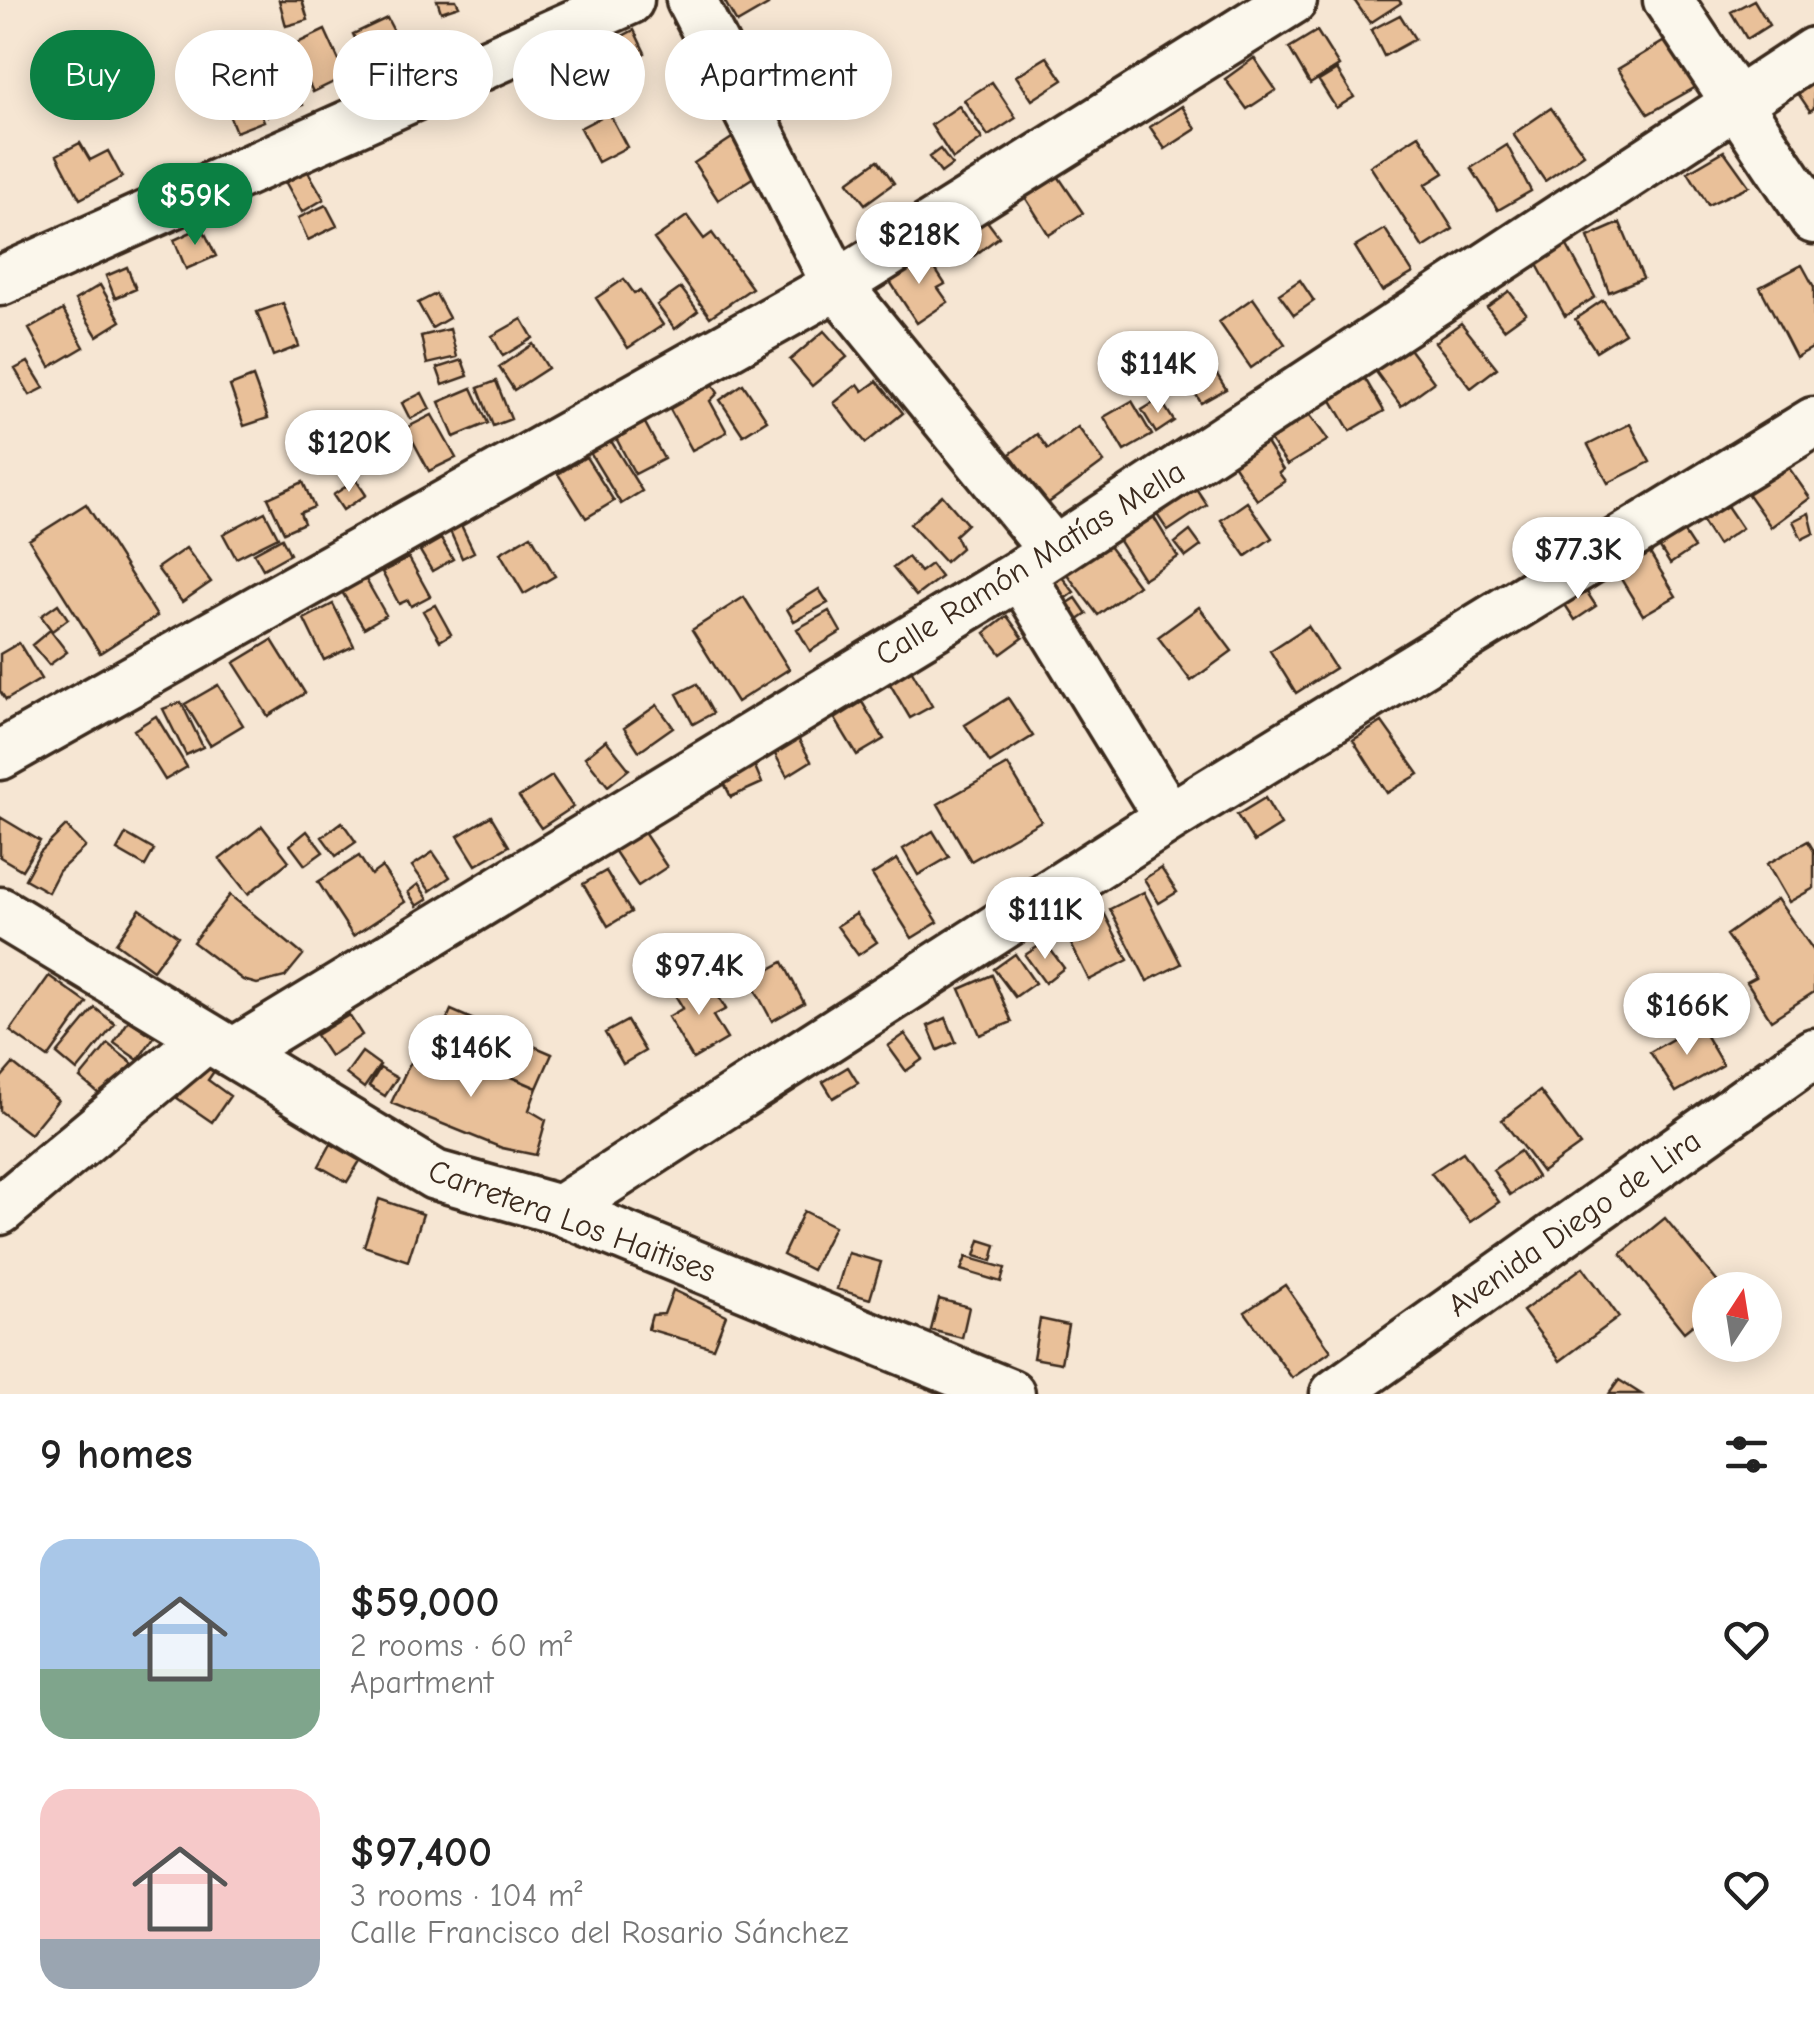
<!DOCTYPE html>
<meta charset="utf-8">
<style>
:root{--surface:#fff;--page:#f6f6f6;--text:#222;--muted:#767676;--accent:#0b8043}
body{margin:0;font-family:"Comic Neue",sans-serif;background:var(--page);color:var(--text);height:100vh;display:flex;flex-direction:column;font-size:38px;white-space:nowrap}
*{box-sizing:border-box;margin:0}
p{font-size:32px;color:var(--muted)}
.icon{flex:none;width:55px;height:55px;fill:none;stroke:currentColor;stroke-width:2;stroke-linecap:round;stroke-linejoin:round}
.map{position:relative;height:1394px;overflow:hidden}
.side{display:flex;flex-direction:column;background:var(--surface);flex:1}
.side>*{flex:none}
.hud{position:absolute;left:30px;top:30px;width:1000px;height:90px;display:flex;gap:20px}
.needle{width:65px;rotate:12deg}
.tools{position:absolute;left:1692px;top:1272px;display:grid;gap:20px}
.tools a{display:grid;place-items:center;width:90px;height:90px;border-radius:50%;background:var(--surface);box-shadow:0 5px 25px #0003;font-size:50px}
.price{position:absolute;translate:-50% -85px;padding:0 22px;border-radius:35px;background:#fff;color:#222;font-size:32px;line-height:65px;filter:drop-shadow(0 2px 5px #0008)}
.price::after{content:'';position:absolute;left:50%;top:60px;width:30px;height:22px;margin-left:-15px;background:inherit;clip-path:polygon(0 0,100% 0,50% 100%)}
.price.on{background:var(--accent);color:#fff}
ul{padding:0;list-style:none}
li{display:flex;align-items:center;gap:30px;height:250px;padding:0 40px}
li span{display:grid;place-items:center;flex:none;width:280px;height:200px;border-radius:30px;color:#555}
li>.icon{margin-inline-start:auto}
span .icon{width:120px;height:120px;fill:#fffc;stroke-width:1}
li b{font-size:42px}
h2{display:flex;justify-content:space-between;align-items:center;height:120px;padding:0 40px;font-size:42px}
.tag{padding:0 35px;border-radius:45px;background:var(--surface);box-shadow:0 5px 25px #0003;font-size:35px;line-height:90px}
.tag.on{background:var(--accent);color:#fff}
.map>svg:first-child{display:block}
</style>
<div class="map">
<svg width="1814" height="1394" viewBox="0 0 1814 1394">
<rect width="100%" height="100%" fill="#f6e6d3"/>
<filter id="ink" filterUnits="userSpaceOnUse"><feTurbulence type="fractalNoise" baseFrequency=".01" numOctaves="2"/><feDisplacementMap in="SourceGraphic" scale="20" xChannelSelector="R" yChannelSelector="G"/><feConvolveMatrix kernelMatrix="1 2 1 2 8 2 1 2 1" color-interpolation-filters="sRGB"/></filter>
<g filter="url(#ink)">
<path fill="#e9c099" stroke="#3b2a1e" stroke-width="2.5" d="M 279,0 L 302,0 L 308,20 L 286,26 Z
M 437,0 L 456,0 L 459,6 L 441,12 Z
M 724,0 L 765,0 L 768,5 L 737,23 Z
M 1354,0 L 1399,0 L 1401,3 L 1370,23 Z
M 1754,0 L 1769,25 L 1747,39 L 1731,12 Z
M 1400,15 L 1415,39 L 1384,56 L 1371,30 Z
M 387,18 L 402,47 L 367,63 L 353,34 Z
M 325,30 L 346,76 L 313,92 L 291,46 Z
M 634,30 L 645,53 L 619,65 L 609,43 Z
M 1317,31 L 1339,66 L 1310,84 L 1289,48 Z
M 278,33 L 283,49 L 254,58 L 249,43 Z
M 1668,39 L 1696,87 L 1648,114 L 1618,69 Z
M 799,40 L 827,81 L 792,104 L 765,62 Z
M 286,52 L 303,105 L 268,116 L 251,63 Z
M 579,57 L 593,89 L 546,109 L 532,78 Z
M 1047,57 L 1063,80 L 1032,100 L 1016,76 Z
M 1254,58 L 1276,90 L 1247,109 L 1225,79 Z
M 242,67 L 264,121 L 236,132 L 214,78 Z
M 1337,70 L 1354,97 L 1336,108 L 1319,81 Z
M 1814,74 L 1814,108 L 1810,111 L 1793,86 Z
M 992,82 L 1016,118 L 988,136 L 964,100 Z
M 959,106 L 982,139 L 953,159 L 931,125 Z
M 1182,106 L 1196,129 L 1165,149 L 1150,127 Z
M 1551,108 L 1584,154 L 1545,181 L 1513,134 Z
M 609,113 L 627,147 L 598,162 L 580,128 Z
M 1419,135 L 1444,173 L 1425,185 L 1453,229 L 1423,248 L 1370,166 Z
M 732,138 L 757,175 L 718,200 L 694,163 Z
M 80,143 L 90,160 L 108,151 L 122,177 L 80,199 L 57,155 Z
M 1507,145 L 1531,191 L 1498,210 L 1471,168 Z
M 940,149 L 952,165 L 941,173 L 929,157 Z
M 1724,151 L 1749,186 L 1708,205 L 1688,172 Z
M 878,160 L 894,183 L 865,204 L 848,182 Z
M 307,170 L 324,199 L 302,212 L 286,183 Z
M 1058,176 L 1083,213 L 1049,235 L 1025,197 Z
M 326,205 L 337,226 L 308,240 L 298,218 Z
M 687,216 L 704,239 L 712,233 L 752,288 L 710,317 L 654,239 Z
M 984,217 L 999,237 L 971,258 L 956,239 Z
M 1620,223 L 1643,278 L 1609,292 L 1588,237 Z
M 202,227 L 216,256 L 186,269 L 174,240 Z
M 1385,229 L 1413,273 L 1382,291 L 1355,247 Z
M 1565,242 L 1595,297 L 1565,316 L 1534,259 Z
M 924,252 L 945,284 L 938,288 L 948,302 L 917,323 L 887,277 Z
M 1802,265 L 1814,287 L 1814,347 L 1796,357 L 1760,287 Z
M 127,267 L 136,289 L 115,298 L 106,276 Z
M 624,279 L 634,293 L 640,291 L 663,325 L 628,348 L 596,298 Z
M 1300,280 L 1314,301 L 1294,315 L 1279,294 Z
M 100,285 L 121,321 L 97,336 L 75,300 Z
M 681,288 L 698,311 L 675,329 L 657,305 Z
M 1509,291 L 1526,313 L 1504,329 L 1487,307 Z
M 436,294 L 449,318 L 432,328 L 418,303 Z
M 1253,298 L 1285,344 L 1251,368 L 1219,322 Z
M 1603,300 L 1625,333 L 1596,351 L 1575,319 Z
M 283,303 L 299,346 L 273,356 L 257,312 Z
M 63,310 L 84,347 L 50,367 L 29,329 Z
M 522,319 L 533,338 L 503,356 L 492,336 Z
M 1461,323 L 1497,368 L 1471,388 L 1435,342 Z
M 450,329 L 457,357 L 427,364 L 421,336 Z
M 824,331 L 847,357 L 812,386 L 790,360 Z
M 533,344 L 548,368 L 514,390 L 499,367 Z
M 1407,346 L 1434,382 L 1401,406 L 1374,369 Z
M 1205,355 L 1226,389 L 1201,403 L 1181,369 Z
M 462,360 L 468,376 L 443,385 L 437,368 Z
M 28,362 L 44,388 L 30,395 L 15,369 Z
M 253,377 L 268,418 L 244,426 L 230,386 Z
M 1364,377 L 1384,411 L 1350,431 L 1330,397 Z
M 709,378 L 718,393 L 710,401 L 727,432 L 692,450 L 666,402 Z
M 496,381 L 511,419 L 493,426 L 478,388 Z
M 877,381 L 903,413 L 866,443 L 834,403 L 858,384 L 863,391 Z
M 743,384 L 767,420 L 743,435 L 720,400 Z
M 472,388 L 488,423 L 454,437 L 439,402 Z
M 422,393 L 430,409 L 410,419 L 402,403 Z
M 1160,399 L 1174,421 L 1156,433 L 1142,410 Z
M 1132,401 L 1152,435 L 1124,451 L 1104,417 Z
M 1307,411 L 1328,440 L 1287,465 L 1268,438 Z
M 432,415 L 456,458 L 429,471 L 406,428 Z
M 645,423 L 664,459 L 635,474 L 616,438 Z
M 1630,424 L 1650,462 L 1608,483 L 1588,445 Z
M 1078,427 L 1104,462 L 1047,504 L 1010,454 L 1037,434 L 1048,449 Z
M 608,436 L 642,491 L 621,504 L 587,448 Z
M 1266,443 L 1283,470 L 1279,473 L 1285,481 L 1257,500 L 1233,464 Z
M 586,457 L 614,501 L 586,518 L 558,474 Z
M 1782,458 L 1810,498 L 1771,527 L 1742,486 Z
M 356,480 L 366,495 L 343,510 L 333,495 Z
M 303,482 L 314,507 L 300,513 L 304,523 L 284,532 L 268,498 Z
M 1195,487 L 1207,505 L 1168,531 L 1156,513 Z
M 942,495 L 967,524 L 955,535 L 961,548 L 945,562 L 910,524 Z
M 1723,500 L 1742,528 L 1717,545 L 1699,517 Z
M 1247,502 L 1272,538 L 1246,556 L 1221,520 Z
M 86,504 L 157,616 L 100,653 L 29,540 Z
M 1150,511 L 1178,557 L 1143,579 L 1114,533 Z
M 265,512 L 278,537 L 236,558 L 223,534 Z
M 1809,513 L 1814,533 L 1802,539 L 1793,521 Z
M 1677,522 L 1694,548 L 1670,564 L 1653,537 Z
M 461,525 L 474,552 L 462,558 L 450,531 Z
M 1097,530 L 1138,585 L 1098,615 L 1060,565 Z
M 1190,531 L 1201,546 L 1186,557 L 1175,543 Z
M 531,535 L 555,576 L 524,594 L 500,553 Z
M 282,538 L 290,554 L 263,569 L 254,553 Z
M 441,539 L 453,559 L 432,571 L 420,551 Z
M 1643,542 L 1676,596 L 1643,615 L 1610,561 Z
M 186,548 L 211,582 L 182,602 L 157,568 Z
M 908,557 L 920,572 L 931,564 L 941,577 L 916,596 L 893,568 Z
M 409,558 L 430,596 L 411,606 L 408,600 L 399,604 L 382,572 Z
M 1061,576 L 1074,592 L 1056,605 L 1044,589 Z
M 365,578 L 386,615 L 364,628 L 342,592 Z
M 1581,583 L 1596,606 L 1575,620 L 1560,597 Z
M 819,589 L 828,603 L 794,621 L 787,609 Z
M 744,597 L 789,669 L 737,702 L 692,630 Z
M 1076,598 L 1087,614 L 1068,627 L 1057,610 Z
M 58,604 L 68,619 L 52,631 L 41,616 Z
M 333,604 L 354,646 L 324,660 L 304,619 Z
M 435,605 L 451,634 L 440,641 L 423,611 Z
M 1199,607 L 1232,651 L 1191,681 L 1158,637 Z
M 829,611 L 841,632 L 810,651 L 797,629 Z
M 1007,616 L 1023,638 L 1001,654 L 985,633 Z
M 1308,626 L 1335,668 L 1296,693 L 1270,651 Z
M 50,630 L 67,652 L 49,665 L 32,645 Z
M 272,640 L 305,693 L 268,716 L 234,663 Z
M 19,643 L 41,679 L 6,700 L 0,691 L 0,654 Z
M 909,666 L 932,706 L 910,718 L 887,679 Z
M 697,684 L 713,713 L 693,724 L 677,694 Z
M 218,685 L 243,725 L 210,745 L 185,704 Z
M 1008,698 L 1033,736 L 990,763 L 965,725 Z
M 181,702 L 203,747 L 186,755 L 163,709 Z
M 862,702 L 884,739 L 857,755 L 835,719 Z
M 657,705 L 673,727 L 639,751 L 624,728 Z
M 156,716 L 187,767 L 165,780 L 134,730 Z
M 1382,722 L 1419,774 L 1387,793 L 1353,740 Z
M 795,733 L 811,761 L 787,776 L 771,747 Z
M 606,740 L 629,769 L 608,786 L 585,757 Z
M 753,762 L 762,783 L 731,797 L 721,777 Z
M 1008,765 L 1041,821 L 971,861 L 938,804 Z
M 552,776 L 573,807 L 541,828 L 519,797 Z
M 1265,798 L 1281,825 L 1254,842 L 1237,815 Z
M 491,816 L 509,846 L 476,865 L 458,836 Z
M 0,817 L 40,841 L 22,870 L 0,857 Z
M 342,822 L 356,842 L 336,856 L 322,837 Z
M 66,826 L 85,847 L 59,871 L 48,892 L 25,879 L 40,852 Z
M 262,826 L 289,861 L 248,894 L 220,859 Z
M 307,831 L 323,852 L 305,865 L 290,845 Z
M 643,831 L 667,867 L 638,886 L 614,850 Z
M 933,831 L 949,857 L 918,875 L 903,849 Z
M 126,834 L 154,850 L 145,866 L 117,850 Z
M 1808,841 L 1814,851 L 1814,888 L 1789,902 L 1767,864 Z
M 433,852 L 450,877 L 430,891 L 412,866 Z
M 359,856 L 371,875 L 382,867 L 405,902 L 353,936 L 318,882 Z
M 897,859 L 938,922 L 912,938 L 872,875 Z
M 1161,868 L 1177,892 L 1159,903 L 1144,879 Z
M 606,871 L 631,912 L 608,926 L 583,884 Z
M 418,884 L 428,899 L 417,906 L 408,892 Z
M 1144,892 L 1181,964 L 1147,981 L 1110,909 Z
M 230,895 L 303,955 L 285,977 L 257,984 L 243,980 L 193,942 Z
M 1777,899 L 1814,951 L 1814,992 L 1771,1020 L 1747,982 L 1756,977 L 1726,935 Z
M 1098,901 L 1128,960 L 1089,980 L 1059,920 Z
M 140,909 L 178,936 L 153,970 L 116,943 Z
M 856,914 L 877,942 L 858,955 L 837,926 Z
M 1045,942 L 1064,968 L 1045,983 L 1025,955 Z
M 1015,954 L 1035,983 L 1015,997 L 994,969 Z
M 783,962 L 804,1003 L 772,1021 L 750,980 Z
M 992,975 L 1012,1022 L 980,1035 L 960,989 Z
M 49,976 L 87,1003 L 48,1058 L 10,1031 Z
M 706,976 L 726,1009 L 713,1016 L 727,1039 L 693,1059 L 668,1017 L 683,1008 L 675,995 Z
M 95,1008 L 115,1024 L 77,1071 L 57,1054 Z
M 451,1010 L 552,1054 L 537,1088 L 436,1044 Z
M 349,1015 L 362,1035 L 330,1056 L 316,1035 Z
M 946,1018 L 956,1042 L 938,1050 L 928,1026 Z
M 129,1020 L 154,1037 L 138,1060 L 114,1043 Z
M 627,1021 L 645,1051 L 623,1064 L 605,1033 Z
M 1699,1024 L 1723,1065 L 1676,1092 L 1650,1052 Z
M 905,1034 L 923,1059 L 906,1071 L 888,1046 Z
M 429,1043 L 537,1088 L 529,1110 L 546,1120 L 536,1155 L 502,1148 L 391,1103 L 409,1065 Z
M 108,1044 L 133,1064 L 105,1099 L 80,1078 Z
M 362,1052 L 380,1065 L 364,1088 L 346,1074 Z
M 203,1061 L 215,1070 L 208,1080 L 230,1096 L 212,1122 L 177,1098 Z
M 13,1064 L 58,1100 L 30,1134 L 0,1111 L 0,1079 Z
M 848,1067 L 858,1083 L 833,1098 L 823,1082 Z
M 380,1068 L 397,1078 L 385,1096 L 369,1086 Z
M 1540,1091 L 1580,1145 L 1542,1172 L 1502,1120 Z
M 331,1144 L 360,1161 L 347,1182 L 319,1166 Z
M 1520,1151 L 1537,1177 L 1510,1195 L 1493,1170 Z
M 1463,1152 L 1499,1202 L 1470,1222 L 1431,1173 Z
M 379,1199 L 423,1214 L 408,1261 L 364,1246 Z
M 804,1211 L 834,1226 L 812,1270 L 783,1255 Z
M 1665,1218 L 1724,1290 L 1710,1290 L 1710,1311 L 1684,1332 L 1621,1254 Z
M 980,1240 L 996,1245 L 992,1261 L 975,1256 Z
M 848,1253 L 881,1262 L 870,1299 L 837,1289 Z
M 966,1257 L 1005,1268 L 1001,1282 L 961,1270 Z
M 1583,1267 L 1619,1317 L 1560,1361 L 1523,1311 Z
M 1285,1285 L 1331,1351 L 1292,1378 L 1245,1312 Z
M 673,1290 L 726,1315 L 713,1348 L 648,1329 L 652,1315 L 664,1314 Z
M 939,1299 L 969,1307 L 962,1338 L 931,1330 Z
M 1040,1319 L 1068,1325 L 1061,1363 L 1033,1358 Z
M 1619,1380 L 1641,1394 L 1609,1394 Z"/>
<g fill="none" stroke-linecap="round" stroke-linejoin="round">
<defs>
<path id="minor" d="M 691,0 L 837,285 L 1054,551
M 1668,0 L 1814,219
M 0,281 L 629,0
M 1020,574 L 1169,818
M 0,755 L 837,285 L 1292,0
M 0,912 L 435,1175 L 560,1210 L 1010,1394
M 233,1053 L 1020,574 L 1814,52
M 0,1210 L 206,1038
M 560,1210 L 1169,818 L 1814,422
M 1335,1394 L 1814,1053"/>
</defs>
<use href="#minor" stroke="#3b2a1e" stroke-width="55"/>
<use href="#minor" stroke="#fbf7ec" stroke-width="48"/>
</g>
</g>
<g text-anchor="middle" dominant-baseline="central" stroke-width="9" stroke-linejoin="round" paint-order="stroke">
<g font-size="32" fill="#3b2a1e" stroke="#fbf7ec">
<text transform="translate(1030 563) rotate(-32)">Calle Ramón Matías Mella</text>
<text transform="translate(572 1221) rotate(20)">Carretera Los Haitises</text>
<text transform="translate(1574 1223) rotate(-35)">Avenida Diego de Lira</text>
</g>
</g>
</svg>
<div class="tools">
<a><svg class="needle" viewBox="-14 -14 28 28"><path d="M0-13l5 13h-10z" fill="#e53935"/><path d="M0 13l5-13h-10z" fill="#767676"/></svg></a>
</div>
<b class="price on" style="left:195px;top:248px">$59K</b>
<b class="price" style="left:919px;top:287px">$218K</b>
<b class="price" style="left:1158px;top:416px">$114K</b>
<b class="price" style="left:349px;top:495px">$120K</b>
<b class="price" style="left:1578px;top:602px">$77.3K</b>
<b class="price" style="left:1045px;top:962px">$111K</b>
<b class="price" style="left:699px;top:1018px">$97.4K</b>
<b class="price" style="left:1687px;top:1058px">$166K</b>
<b class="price" style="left:471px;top:1100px">$146K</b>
<div class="hud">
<a class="tag on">Buy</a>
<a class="tag">Rent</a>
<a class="tag">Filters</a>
<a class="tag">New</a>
<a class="tag">Apartment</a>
</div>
</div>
<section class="side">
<h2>9 homes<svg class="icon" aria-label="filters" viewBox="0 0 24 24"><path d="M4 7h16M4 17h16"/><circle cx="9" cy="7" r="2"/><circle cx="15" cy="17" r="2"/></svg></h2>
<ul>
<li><span style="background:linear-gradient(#a9c7e8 65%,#7fa58c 0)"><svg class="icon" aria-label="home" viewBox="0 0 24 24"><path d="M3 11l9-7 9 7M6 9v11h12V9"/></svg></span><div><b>$59,000</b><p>2 rooms · 60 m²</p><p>Apartment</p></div><svg class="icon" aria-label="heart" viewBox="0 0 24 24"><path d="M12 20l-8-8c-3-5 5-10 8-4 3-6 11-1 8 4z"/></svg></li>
<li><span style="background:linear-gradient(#f6c9c9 75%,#9aa5b1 0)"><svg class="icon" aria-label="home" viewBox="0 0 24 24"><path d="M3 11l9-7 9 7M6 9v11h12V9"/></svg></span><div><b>$97,400</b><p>3 rooms · 104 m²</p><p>Calle Francisco del Rosario Sánchez</p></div><svg class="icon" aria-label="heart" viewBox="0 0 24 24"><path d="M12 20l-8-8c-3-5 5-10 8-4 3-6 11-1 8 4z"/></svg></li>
</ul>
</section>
